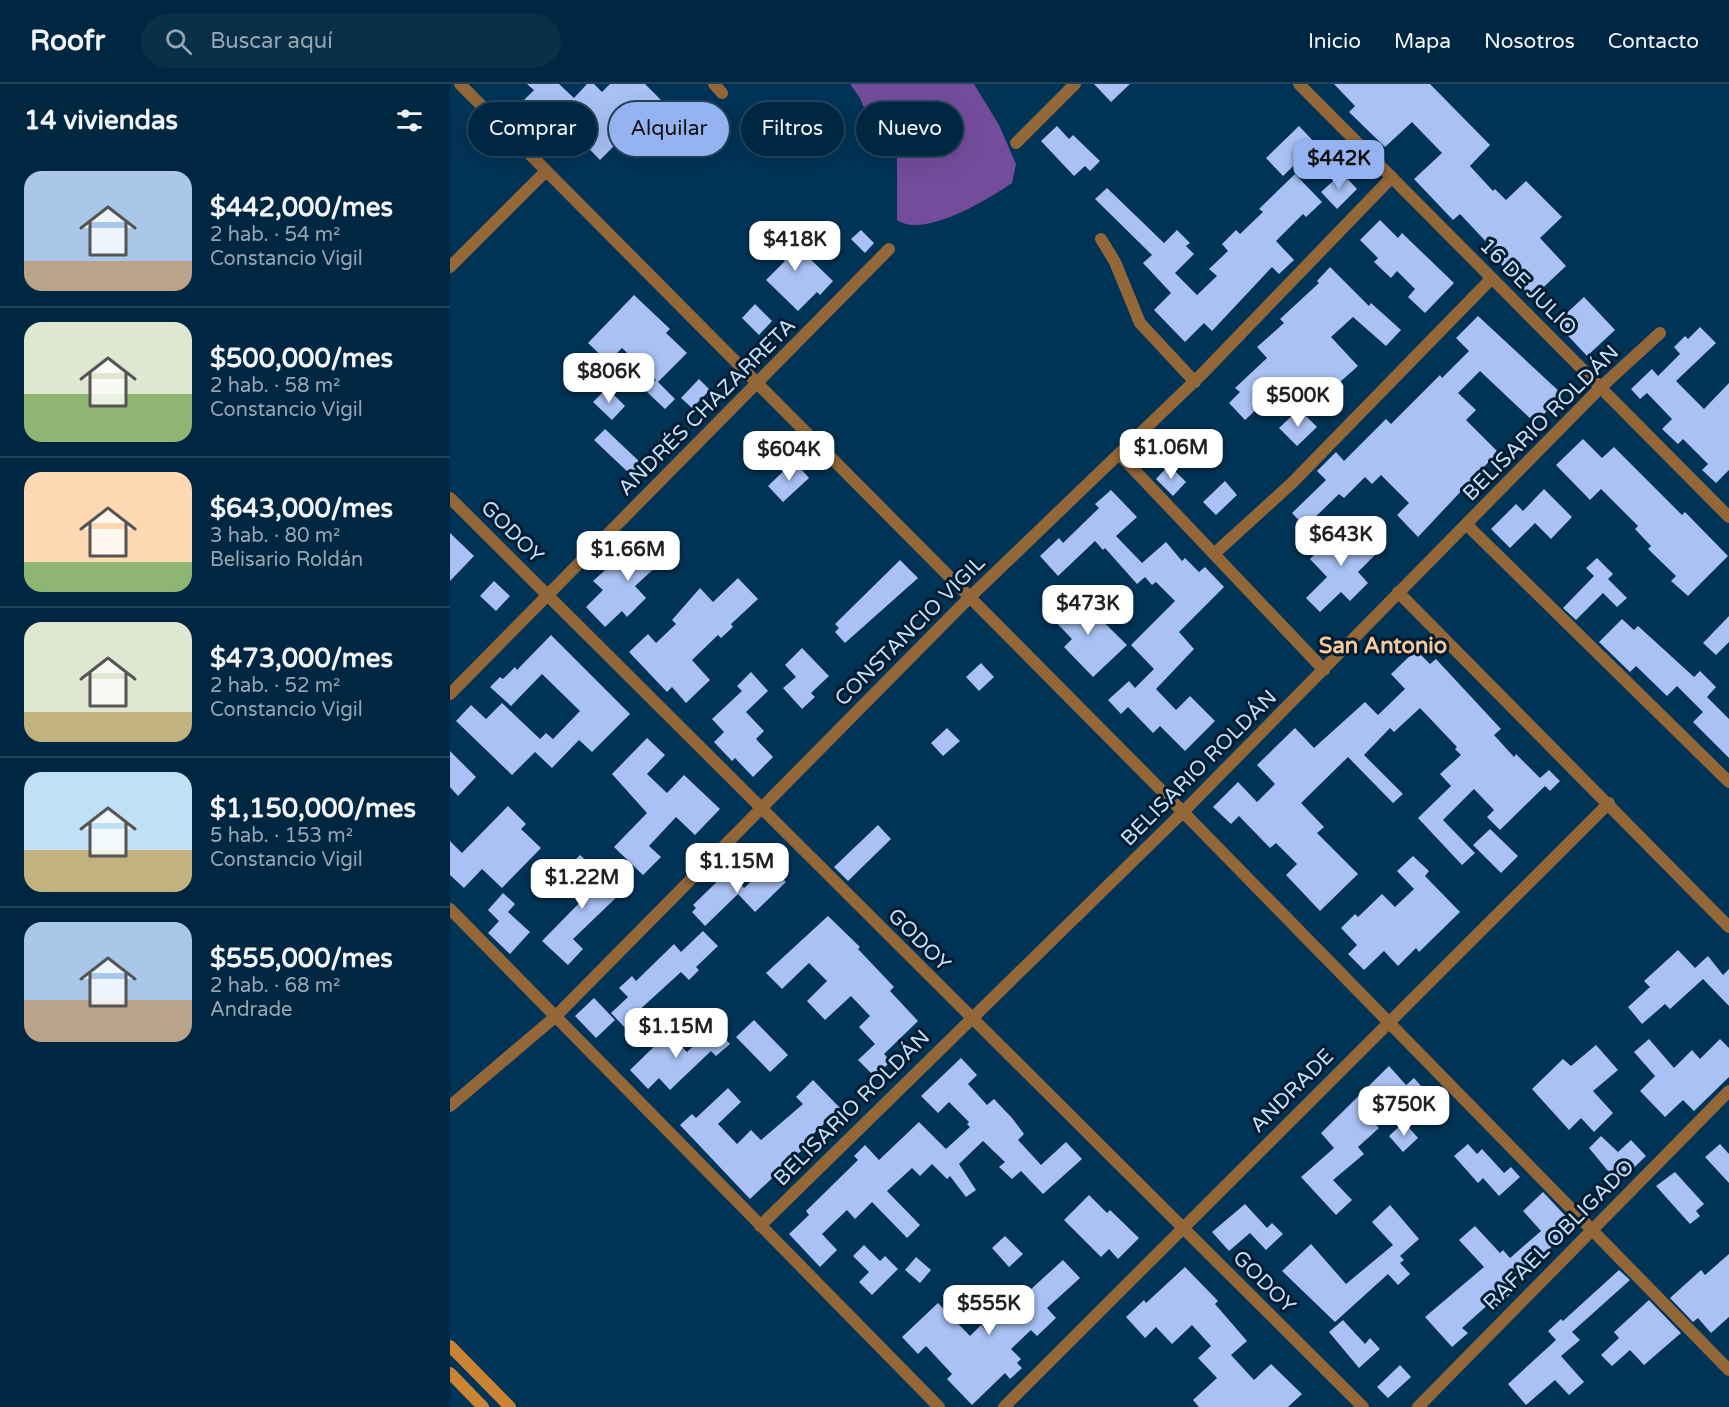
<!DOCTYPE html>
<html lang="es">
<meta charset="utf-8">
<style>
:root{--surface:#002741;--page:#0a2f48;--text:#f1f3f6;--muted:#95a5b1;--line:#22445a;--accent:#95b2f1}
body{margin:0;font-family:"Varela Round",sans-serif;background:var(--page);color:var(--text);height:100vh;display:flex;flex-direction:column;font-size:22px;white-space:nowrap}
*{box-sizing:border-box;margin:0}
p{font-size:20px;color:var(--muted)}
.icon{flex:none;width:33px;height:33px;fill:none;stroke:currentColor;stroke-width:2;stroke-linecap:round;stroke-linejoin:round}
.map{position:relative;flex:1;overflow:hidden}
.drawer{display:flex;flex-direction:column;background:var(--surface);width:450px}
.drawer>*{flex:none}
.top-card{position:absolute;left:18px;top:18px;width:570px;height:54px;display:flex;gap:12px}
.price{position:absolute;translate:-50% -51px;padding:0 14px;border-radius:12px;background:#fff;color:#222;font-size:20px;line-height:39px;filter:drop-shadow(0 2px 3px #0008)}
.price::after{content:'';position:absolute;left:50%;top:36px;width:18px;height:14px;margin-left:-9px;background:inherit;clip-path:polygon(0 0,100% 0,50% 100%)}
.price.current{background:var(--accent);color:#111}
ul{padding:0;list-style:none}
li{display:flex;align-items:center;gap:18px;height:150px;padding:0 24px}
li+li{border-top:2px solid var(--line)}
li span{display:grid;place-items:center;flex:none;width:168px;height:120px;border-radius:18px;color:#555}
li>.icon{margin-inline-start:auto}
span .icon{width:72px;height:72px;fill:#fffc;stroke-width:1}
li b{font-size:26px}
h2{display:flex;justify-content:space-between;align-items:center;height:72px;padding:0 24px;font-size:26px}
.tag{padding:0 21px;border-radius:27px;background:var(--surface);box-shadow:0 6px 24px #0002,0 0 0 2px var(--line);font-size:21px;line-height:54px}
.tag.current{background:var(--accent);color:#111}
header{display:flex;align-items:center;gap:36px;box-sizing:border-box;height:84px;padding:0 30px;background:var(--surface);border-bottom:2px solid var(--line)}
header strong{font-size:28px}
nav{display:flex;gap:33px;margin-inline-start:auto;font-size:21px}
.search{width:420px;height:54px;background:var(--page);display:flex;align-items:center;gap:15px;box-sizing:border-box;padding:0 21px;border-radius:33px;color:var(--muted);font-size:22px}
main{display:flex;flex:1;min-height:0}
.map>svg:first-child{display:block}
</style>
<header>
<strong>Roofr</strong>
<div class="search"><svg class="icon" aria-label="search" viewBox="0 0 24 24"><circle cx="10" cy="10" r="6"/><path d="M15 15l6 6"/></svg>Buscar aquí</div>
<nav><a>Inicio</a><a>Mapa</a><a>Nosotros</a><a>Contacto</a></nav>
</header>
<main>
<section class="drawer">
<h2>14 viviendas<svg class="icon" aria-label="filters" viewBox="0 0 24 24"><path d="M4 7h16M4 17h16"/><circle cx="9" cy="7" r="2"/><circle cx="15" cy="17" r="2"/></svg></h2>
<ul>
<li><span style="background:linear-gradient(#a9c7e8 75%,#b9a48a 0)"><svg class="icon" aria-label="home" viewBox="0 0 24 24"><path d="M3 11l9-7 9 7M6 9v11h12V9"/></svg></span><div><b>$442,000/mes</b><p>2 hab. · 54 m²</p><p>Constancio Vigil</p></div></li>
<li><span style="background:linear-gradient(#dfe7d0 60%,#8fb573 0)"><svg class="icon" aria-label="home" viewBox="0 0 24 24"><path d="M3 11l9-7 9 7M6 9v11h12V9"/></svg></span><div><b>$500,000/mes</b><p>2 hab. · 58 m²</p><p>Constancio Vigil</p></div></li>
<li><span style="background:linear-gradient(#ffd9b3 75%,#8fb573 0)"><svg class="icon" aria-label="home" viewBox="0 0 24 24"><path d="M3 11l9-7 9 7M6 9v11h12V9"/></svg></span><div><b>$643,000/mes</b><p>3 hab. · 80 m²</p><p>Belisario Roldán</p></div></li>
<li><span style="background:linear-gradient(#dfe7d0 75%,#c2b280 0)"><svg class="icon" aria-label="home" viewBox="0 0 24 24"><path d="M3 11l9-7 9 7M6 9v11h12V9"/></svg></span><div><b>$473,000/mes</b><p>2 hab. · 52 m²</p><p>Constancio Vigil</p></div></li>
<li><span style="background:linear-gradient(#bfe0f5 65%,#c2b280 0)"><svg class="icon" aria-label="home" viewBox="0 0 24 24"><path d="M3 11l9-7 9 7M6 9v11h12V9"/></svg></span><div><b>$1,150,000/mes</b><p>5 hab. · 153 m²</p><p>Constancio Vigil</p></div></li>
<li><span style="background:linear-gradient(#a9c7e8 65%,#b9a48a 0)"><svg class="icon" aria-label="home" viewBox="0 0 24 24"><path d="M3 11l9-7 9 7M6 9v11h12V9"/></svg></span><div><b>$555,000/mes</b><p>2 hab. · 68 m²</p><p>Andrade</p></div></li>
</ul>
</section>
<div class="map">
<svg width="1279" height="1323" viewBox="0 0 1279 1323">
<rect width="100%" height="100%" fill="#003457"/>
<path fill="#744c9c" d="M 400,0 L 524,0 L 549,41 L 566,80 L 562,99 C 539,115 473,155 447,136 L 447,73 L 441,60 L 421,41 L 410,14 Z"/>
<path fill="#a9c1f4" d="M 77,0 L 109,0 L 124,14 L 137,0 L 144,0 L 152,8 L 160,0 L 195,0 L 214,19 L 194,40 L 190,36 L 150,76 L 101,26 L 89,38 L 70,20 L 84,6 Z
M 644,0 L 680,0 L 661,18 Z
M 884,0 L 980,0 L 1040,61 L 1020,82 L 1043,107 L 1045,105 L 1056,116 L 1076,97 L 1112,133 L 1090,154 L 1116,182 L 1082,214 L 1039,167 L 1042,164 L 1010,130 L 1003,136 L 964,95 L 992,69 L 962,38 L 935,63 L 899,28 L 905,22 Z
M 607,42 L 619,55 L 623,51 L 650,77 L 640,87 L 635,82 L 624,92 L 591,57 Z
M 849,42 L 866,60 L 833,92 L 816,74 Z
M 892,89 L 907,105 L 887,125 L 871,108 Z
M 845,90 L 872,118 L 856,133 L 853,130 L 826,157 L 844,176 L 829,190 L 822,183 L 762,247 L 754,239 L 735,258 L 704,226 L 721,209 L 693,179 L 702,171 L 645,115 L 657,104 L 714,159 L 727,146 L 740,159 L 736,162 L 744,170 L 725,189 L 747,211 L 767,192 L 759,185 L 778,167 L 772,160 L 786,146 L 790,150 L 813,128 L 809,125 Z
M 930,136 L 948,154 L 952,149 L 1004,199 L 975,229 L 958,213 L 965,205 L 947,187 L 941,194 L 924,178 L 928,174 L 910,156 Z
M 326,142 L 383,197 L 370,211 L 367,208 L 348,227 L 316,196 L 335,177 L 313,156 Z
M 411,146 L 424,159 L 415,169 L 401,155 Z
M 880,183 L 919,222 L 921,219 L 951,246 L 936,262 L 903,233 L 881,253 L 908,282 L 890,298 L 894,302 L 879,316 L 873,309 L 861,320 L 838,296 L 795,336 L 779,319 L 790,308 L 785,304 L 817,274 L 807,263 L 834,239 L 830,235 L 869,199 L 867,197 Z
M 184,211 L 220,245 L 216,249 L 237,269 L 208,298 L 225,315 L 215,325 L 196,307 L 206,296 L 172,264 L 158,278 L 138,259 Z
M 1134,213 L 1165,246 L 1137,272 L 1106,239 Z
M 305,220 L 322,237 L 309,251 L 292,234 Z
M 1028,232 L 1113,311 L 1085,339 L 1030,287 L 1008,309 L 1026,326 L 1016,336 L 1048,368 L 968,453 L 947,431 L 959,419 L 931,391 L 922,400 L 915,393 L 894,414 L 889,410 L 855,443 L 842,429 L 876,396 L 867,387 L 886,368 L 894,377 L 936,335 L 941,340 L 990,291 L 992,294 L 1019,267 L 1006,254 Z
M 1250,243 L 1266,259 L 1226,297 L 1254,325 L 1279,299 L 1279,386 L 1266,399 L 1252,386 L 1258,380 L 1233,355 L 1228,360 L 1212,345 L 1222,335 L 1197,309 L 1190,315 L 1181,305 L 1202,285 L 1208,292 L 1230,270 L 1224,263 L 1235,252 L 1238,255 Z
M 249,295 L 260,306 L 242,324 L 231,314 Z
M 157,304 L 175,322 L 162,336 L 143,318 Z
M 849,325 L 867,343 L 847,362 L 829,344 Z
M 155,345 L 192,380 L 181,391 L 144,356 Z
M 1133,355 L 1152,374 L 1164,363 L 1232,431 L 1235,428 L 1278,472 L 1238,512 L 1221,497 L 1226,492 L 1198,465 L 1201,462 L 1185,445 L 1188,442 L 1151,405 L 1140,416 L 1106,381 Z
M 344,377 L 359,394 L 333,418 L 318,402 Z
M 719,381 L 736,398 L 723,412 L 706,395 Z
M 775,397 L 787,411 L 766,431 L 753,418 Z
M 1094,405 L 1122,433 L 1101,455 L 1085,439 L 1060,464 L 1041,445 L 1066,420 L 1073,427 Z
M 661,406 L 687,433 L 666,452 L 692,479 L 716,458 L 732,477 L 735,474 L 749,488 L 755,483 L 774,503 L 729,548 L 744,565 L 706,605 L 726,626 L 740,612 L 765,637 L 735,667 L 710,642 L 703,649 L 678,623 L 671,630 L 658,616 L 679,597 L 685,604 L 704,585 L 681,561 L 725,517 L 706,498 L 702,501 L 695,493 L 687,500 L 655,464 L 653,466 L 645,457 L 608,492 L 590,472 L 609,454 L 613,459 L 649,424 L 645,420 Z
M 897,438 L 927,469 L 908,488 L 918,499 L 900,517 L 891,508 L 870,528 L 856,514 L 877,493 L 860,475 Z
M 0,449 L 24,472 L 0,497 Z
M 205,451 L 228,475 L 215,486 L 209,480 L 185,502 L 196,514 L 177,533 L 172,527 L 155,543 L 136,523 L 153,506 L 143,497 L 163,479 L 170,486 Z
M 1147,474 L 1163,490 L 1158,495 L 1177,514 L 1167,523 L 1153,509 L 1126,536 L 1113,524 L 1144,492 L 1136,484 Z
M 450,476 L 468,494 L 395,559 L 385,548 L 389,544 L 385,540 Z
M 288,494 L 308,515 L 281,540 L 283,543 L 271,554 L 268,551 L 242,576 L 260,596 L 236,619 L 222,603 L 217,608 L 179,568 L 198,550 L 206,559 L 226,540 L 222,536 L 250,504 L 263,518 Z
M 44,497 L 60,512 L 46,527 L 30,512 Z
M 625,510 L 677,561 L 643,593 L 614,563 L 622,555 L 601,533 Z
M 1279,532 L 1279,558 L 1266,571 L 1253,559 Z
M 1172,535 L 1184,546 L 1188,542 L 1244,593 L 1250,587 L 1266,603 L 1257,613 L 1279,635 L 1279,674 L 1243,638 L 1253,628 L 1227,602 L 1217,612 L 1186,582 L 1180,588 L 1149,558 Z
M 101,551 L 180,630 L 142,668 L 129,656 L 102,684 L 85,668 L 62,691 L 6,637 L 21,621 L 36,635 L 52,619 L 90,655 L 96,649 L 103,655 L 130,627 L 92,590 L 61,622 L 40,603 L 50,593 L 53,595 L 65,583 L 67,586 Z
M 352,564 L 379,592 L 361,609 L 365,613 L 352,625 L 333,604 L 346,593 L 335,581 Z
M 966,566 L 980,580 L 986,575 L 1051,645 L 1044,651 L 1064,673 L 1066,670 L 1090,694 L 1099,686 L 1110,697 L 1100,707 L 1095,702 L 1050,746 L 1037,733 L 1044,726 L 1024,705 L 993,736 L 1025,769 L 1012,781 L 968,734 L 1001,702 L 990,690 L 1011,671 L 1005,665 L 1007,663 L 970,624 L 944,648 L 940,644 L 914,671 L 953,710 L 943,719 L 898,673 L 851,719 L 874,743 L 867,749 L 908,790 L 870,827 L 836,791 L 847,780 L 826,759 L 820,764 L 789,732 L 781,740 L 763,723 L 788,698 L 807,718 L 825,700 L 807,681 L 845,644 L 864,664 L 915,618 L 928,631 L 955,605 L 941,590 Z
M 531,579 L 544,593 L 529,607 L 516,593 Z
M 301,588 L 318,607 L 296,628 L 314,647 L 306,655 L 323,673 L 303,693 L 285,674 L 282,677 L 264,658 L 274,648 L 262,635 L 292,607 L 287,602 Z
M 497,644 L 510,657 L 493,672 L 481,659 Z
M 197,654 L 215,671 L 197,690 L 217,709 L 234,691 L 270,725 L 245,751 L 226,733 L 199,762 L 211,773 L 193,791 L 164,763 L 197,729 L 162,690 Z
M 0,667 L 26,693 L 8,712 L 0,703 Z
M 58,722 L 76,740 L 71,745 L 91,764 L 52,804 L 32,785 L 14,804 L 0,791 L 0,757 L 12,769 Z
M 428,741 L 441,755 L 398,797 L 384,783 Z
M 1040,745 L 1068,772 L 1051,789 L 1023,761 Z
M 130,771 L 172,808 L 123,855 L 133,865 L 118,881 L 92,857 L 140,808 L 116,785 Z
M 963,772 L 979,787 L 975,792 L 1010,828 L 969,868 L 966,864 L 948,882 L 934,867 L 914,886 L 898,870 L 907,861 L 891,844 L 905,830 L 908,833 L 932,810 L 945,823 L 964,805 L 947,787 Z
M 319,781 L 336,798 L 305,828 L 288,810 L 255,842 L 242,828 L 246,824 L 243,821 L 278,787 L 294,804 Z
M 53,809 L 65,820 L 58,828 L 80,848 L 60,870 L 38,849 L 49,837 L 38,826 Z
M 378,832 L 410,863 L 408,865 L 444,903 L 440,907 L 468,937 L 434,970 L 441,977 L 425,993 L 408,976 L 425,960 L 409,943 L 420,932 L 401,912 L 375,936 L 357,917 L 377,897 L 359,879 L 332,905 L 316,889 Z
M 253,847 L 268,862 L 246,883 L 249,886 L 239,896 L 231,888 L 186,929 L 192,936 L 179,948 L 161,929 L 178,913 L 169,904 L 182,892 L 186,897 L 224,860 L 231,868 Z
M 1228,866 L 1245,884 L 1258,872 L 1273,891 L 1279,885 L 1279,922 L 1253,895 L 1220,925 L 1215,920 L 1192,940 L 1178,923 L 1200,903 L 1194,897 Z
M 144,914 L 165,936 L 146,954 L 125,932 Z
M 304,936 L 338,971 L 320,988 L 286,953 Z
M 264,942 L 280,960 L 266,972 L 261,967 L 220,1006 L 209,994 L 198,1005 L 180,986 L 218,949 L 237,968 Z
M 1199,955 L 1224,984 L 1242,966 L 1250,975 L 1270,955 L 1279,964 L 1279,993 L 1244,1027 L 1233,1016 L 1215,1033 L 1190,1007 L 1205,992 L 1184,968 Z
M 1146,961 L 1168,986 L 1143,1007 L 1163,1029 L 1144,1048 L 1131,1034 L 1119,1046 L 1082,1005 L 1113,975 L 1121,982 Z
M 511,974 L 527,991 L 518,1000 L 537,1021 L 544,1015 L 562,1034 L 574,1050 L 568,1056 L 591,1081 L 616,1058 L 632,1075 L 593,1110 L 571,1087 L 562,1095 L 549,1083 L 555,1078 L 533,1057 L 509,1080 L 526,1106 L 516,1113 L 500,1092 L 497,1095 L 482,1080 L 470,1092 L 462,1084 L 437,1107 L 470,1141 L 457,1154 L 422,1118 L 405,1135 L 397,1126 L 372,1150 L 387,1166 L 370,1183 L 339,1150 L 359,1131 L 356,1127 L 408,1076 L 404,1072 L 415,1061 L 429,1076 L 469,1038 L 496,1065 L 520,1043 L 517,1040 L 519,1038 L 499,1018 L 488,1029 L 471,1012 Z
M 939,982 L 956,1001 L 920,1034 L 929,1044 L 908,1063 L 914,1070 L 883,1096 L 902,1116 L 886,1131 L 851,1093 L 884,1064 L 871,1049 Z
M 964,994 L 979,1011 L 968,1020 L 954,1003 Z
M 363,996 L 390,1024 L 351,1062 L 353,1065 L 300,1115 L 230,1041 L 242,1030 L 246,1034 L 278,1004 L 291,1018 L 268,1040 L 287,1060 L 301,1046 L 311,1056 L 353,1020 L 346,1013 Z
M 954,1038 L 968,1054 L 953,1068 L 939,1052 Z
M 1151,1052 L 1168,1068 L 1181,1056 L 1196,1072 L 1168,1099 L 1139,1064 Z
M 1018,1060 L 1027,1070 L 1032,1065 L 1054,1089 L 1061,1083 L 1070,1093 L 1049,1112 L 1033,1094 L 1028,1099 L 1004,1072 Z
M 1270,1060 L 1279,1070 L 1279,1099 L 1255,1073 Z
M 1225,1088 L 1254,1120 L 1246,1127 L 1250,1132 L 1240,1140 L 1206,1102 Z
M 1093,1108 L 1125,1142 L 1060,1200 L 1065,1205 L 1055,1215 L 1046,1223 L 1041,1218 L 1012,1244 L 1018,1249 L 1002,1263 L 975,1233 L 1034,1183 L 1009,1156 L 1025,1142 L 1050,1169 L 1053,1166 L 1060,1174 L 1091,1147 L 1073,1127 Z
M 639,1111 L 657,1129 L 660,1126 L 689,1154 L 668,1175 L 659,1165 L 651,1173 L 614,1136 Z
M 795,1120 L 817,1144 L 822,1139 L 833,1150 L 816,1166 L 800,1149 L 779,1167 L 762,1148 Z
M 940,1121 L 969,1155 L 950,1172 L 954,1176 L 950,1179 L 960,1190 L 948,1201 L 938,1190 L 885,1238 L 832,1187 L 861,1160 L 896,1200 L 943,1161 L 922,1138 Z
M 555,1152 L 573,1170 L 559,1183 L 542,1164 Z
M 414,1161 L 430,1177 L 435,1172 L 448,1185 L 422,1211 L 409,1198 L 419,1188 L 403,1172 Z
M 1279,1170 L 1279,1233 L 1261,1249 L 1248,1234 L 1243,1238 L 1220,1214 L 1251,1186 L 1255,1191 Z
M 466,1173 L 481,1186 L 470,1199 L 455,1186 Z
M 613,1176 L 630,1194 L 597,1224 L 606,1234 L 587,1252 L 581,1246 L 561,1265 L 571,1275 L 567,1279 L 572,1284 L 560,1295 L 555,1289 L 522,1321 L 497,1295 L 502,1290 L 476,1262 L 468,1270 L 452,1253 L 488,1219 L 520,1252 L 531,1241 L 536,1246 Z
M 735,1183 L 768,1217 L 765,1220 L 797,1257 L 781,1271 L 804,1296 L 821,1280 L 852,1310 L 838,1323 L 749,1323 L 743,1316 L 767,1294 L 748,1274 L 761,1262 L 742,1241 L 722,1260 L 706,1243 L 695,1254 L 676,1233 L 694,1216 L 696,1219 Z
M 1169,1186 L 1180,1196 L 1122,1248 L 1130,1256 L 1111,1272 L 1134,1298 L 1119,1311 L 1105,1296 L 1076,1321 L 1058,1300 L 1106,1256 L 1098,1247 L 1111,1235 L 1113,1237 Z
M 1199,1216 L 1231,1249 L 1194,1281 L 1180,1266 L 1162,1282 L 1151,1271 L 1169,1254 L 1164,1248 Z
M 893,1236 L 915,1260 L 920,1254 L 930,1265 L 909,1284 L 879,1248 Z
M 950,1281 L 961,1293 L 938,1314 L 927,1303 Z"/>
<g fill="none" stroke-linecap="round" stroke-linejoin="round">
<path stroke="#946739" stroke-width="12" d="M 10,0 L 733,728 L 1279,1286
M 264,0 L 272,9
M 849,0 L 1279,433
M 566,59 L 625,0
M 651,155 L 665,178 L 690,239 L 745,298
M 0,183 L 95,88
M 670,371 L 874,586
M 0,414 L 913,1323
M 1017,441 L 1279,698
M 764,470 L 842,399 L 1042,194
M 948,508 L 1279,843
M 0,610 L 439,165
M 0,825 L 489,1323
M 0,1022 L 105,933 L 519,514 L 751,291 L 942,93
M 310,1142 L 733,728 L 1150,304 L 1210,249
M 554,1323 L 1159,719
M 968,1323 L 1279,1007"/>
<path stroke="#cb8434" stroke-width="12" d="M 0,1262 L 60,1323
M 0,1289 L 33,1323"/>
</g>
<g text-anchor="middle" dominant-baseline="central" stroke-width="6" stroke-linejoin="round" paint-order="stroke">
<g font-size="21" fill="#c2e0fb" stroke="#021b2f">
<text transform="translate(1078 203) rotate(45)">16 DE JULIO</text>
<text transform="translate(257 323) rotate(-45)">ANDRÉS CHAZARRETA</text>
<text transform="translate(1091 339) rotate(-45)">BELISARIO ROLDÁN</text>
<text transform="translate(62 448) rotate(45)">GODOY</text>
<text transform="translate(460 547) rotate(-45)">CONSTANCIO VIGIL</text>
<text transform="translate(749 684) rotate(-45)">BELISARIO ROLDÁN</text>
<text transform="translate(469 856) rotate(45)">GODOY</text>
<text transform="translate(842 1007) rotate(-45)">ANDRADE</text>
<text transform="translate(402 1024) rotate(-45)">BELISARIO ROLDÁN</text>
<text transform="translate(1109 1151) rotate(-45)">RAFAEL OBLIGADO</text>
<text transform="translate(814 1198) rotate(45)">GODOY</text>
</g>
<g font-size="22" font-weight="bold" fill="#f7c89b" stroke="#021b2f">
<text x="933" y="562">San Antonio</text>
</g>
</g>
</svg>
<b class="price current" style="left:889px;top:107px">$442K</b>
<b class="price" style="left:345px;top:188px">$418K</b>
<b class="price" style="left:159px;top:320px">$806K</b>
<b class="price" style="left:848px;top:344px">$500K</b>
<b class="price" style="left:721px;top:396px">$1.06M</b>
<b class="price" style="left:339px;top:398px">$604K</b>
<b class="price" style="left:891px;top:483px">$643K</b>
<b class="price" style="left:178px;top:498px">$1.66M</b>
<b class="price" style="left:638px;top:552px">$473K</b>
<b class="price" style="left:287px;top:810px">$1.15M</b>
<b class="price" style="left:132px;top:826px">$1.22M</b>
<b class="price" style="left:226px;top:975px">$1.15M</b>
<b class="price" style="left:954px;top:1053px">$750K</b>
<b class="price" style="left:539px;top:1252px">$555K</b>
<div class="top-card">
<a class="tag">Comprar</a>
<a class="tag current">Alquilar</a>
<a class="tag">Filtros</a>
<a class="tag">Nuevo</a>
</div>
</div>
</main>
